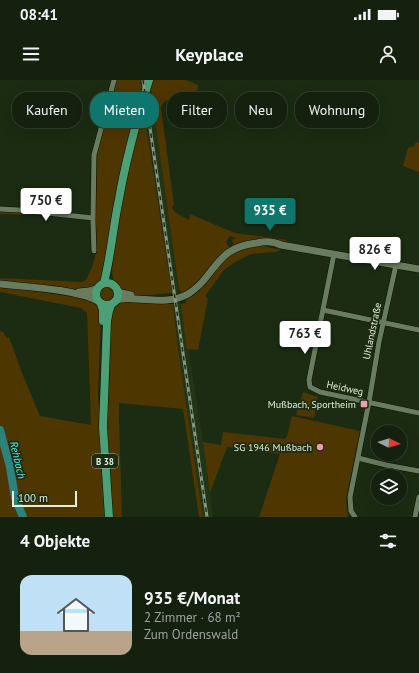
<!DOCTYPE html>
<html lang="de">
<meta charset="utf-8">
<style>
:root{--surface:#14210e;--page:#1d2917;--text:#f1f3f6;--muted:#9da39e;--line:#333e2e;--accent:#0f766e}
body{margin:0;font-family:"PT Sans",sans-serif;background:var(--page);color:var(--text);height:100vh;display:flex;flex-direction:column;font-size:15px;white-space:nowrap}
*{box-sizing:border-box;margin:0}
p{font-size:13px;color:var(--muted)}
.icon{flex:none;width:22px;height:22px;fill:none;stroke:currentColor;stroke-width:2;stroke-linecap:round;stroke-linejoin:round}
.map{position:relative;height:437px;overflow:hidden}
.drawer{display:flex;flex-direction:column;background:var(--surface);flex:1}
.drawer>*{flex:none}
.banner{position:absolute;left:12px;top:12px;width:395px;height:36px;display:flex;gap:8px}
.needle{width:26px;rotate:95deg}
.fabs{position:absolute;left:371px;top:345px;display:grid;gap:8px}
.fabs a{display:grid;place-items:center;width:36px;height:36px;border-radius:50%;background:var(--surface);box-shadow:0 4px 16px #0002,0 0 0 1px var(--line);font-size:20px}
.scale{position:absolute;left:12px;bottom:10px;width:65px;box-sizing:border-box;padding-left:4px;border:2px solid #e3eede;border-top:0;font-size:11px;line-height:14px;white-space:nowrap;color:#e3eede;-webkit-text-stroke:3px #1b2c13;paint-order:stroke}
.price{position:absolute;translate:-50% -34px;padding:0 9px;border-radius:4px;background:#fff;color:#222;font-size:13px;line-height:26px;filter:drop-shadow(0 1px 2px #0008)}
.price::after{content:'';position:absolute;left:50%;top:24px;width:12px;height:9px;margin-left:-6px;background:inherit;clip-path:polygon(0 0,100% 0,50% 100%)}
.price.current{background:var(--accent);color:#fff}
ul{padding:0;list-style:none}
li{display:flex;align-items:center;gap:12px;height:100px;padding:0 20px}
li span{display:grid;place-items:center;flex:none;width:112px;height:80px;border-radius:12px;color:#555}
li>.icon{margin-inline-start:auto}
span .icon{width:48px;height:48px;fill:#fffc;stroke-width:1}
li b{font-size:17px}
h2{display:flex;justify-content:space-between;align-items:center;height:48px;padding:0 20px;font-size:17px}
.tag{padding:0 14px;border-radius:16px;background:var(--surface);box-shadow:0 4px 16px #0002,0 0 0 1px var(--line);font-size:14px;line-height:36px}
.tag.current{background:var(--accent);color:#fff}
.status{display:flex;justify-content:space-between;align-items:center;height:28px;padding:0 20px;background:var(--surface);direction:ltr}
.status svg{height:11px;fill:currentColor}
header{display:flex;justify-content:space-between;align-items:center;height:52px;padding:0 20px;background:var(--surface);font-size:18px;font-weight:700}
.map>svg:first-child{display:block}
</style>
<div class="status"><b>08:41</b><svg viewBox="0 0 49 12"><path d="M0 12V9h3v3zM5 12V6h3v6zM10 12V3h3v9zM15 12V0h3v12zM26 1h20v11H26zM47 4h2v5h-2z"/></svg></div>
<header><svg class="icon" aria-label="menu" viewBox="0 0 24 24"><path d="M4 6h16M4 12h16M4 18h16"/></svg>Keyplace<svg class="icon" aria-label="person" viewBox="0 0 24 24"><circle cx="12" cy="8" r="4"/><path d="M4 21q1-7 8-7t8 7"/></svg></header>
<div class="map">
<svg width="419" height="437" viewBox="0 0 419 437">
<rect width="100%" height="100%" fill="#1b2c13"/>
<path fill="#223617" d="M 140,0 L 150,0 L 179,214 L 172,215 L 172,213 Z
M 181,223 L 203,362 L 213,437 L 203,437 L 178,269 L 173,224 Z"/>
<path fill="#4e3600" d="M 114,0 L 140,0 L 142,14 L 137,26 L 123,83 L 101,202 L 95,207 L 86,211 L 62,208 L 59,206 L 53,205 L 43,206 L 0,201 L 0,198 L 81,202 L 86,200 L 92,187 L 97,169 L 95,140 L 98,67 Z
M 153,0 L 186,0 L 198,5 L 197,12 L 166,21 L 163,23 L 161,27 L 174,125 L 172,128 L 176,133 L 189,140 L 190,134 L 235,153 L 287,160 L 286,162 L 270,160 L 234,166 L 232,160 L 236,158 L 230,156 L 226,162 L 230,168 L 198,205 L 181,215 L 180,210 L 179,210 L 150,4 Z
M 145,38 L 172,213 C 157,213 134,220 121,211 C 118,208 113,202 113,198 C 111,191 113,181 114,174 C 117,129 128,86 140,43 Z
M 416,62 L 419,63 L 419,92 L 403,86 L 408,68 L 414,66 Z
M 0,127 L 2,127 L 38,135 L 0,134 Z
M 257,165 L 281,170 L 275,172 L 251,174 L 235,182 L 224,190 L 205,216 L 208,219 L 198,270 L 187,269 L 181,224 L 186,223 L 186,218 L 223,180 L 235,170 Z
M99 214a8 8 0 1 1 16 0a8 8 0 1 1-16 0Z
M 0,206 L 94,220 L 98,224 L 101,234 L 98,313 L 106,437 L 0,437 L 0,251 L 3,252 L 7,258 L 9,257 L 22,293 L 40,336 L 91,345 L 87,233 L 81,228 L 0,212 Z
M 134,221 L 173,224 L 178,269 L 203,437 L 199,437 L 183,329 L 119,323 L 119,337 L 122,437 L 112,437 L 106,355 L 111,229 L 119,222 Z
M 303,312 L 318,317 L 314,338 L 296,335 Z
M 292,336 L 360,351 L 346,419 L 348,437 L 259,437 L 280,374 L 227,367 L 210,413 L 203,362 L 221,365 L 223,352 L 285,359 L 287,356 Z"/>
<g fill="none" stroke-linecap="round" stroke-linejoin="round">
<path stroke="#2c827c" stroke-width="8" d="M 0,350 L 10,387 L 15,418 L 23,437"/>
<defs>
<path id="street" d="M 0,129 L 19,130 L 93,138
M 94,171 L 93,141 L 94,75 L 114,0
M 334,174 L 309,300 L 310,307 L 320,312 L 419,333
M 323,230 L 419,250
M 358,378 L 386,385 L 419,391
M 355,437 L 351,431 L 350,417 L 369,322 L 379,262 L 396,185
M 415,437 L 419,417"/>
<path id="secondary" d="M 0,204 C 25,207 76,209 98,221
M 118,211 L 121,213 L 131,215
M 79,212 L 89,211 L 97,209
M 116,221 C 122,217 130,219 137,219 C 154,220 172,223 188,214 C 196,209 202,203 208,195 C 223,175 231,166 257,163 C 266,161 273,161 281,165 L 419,189"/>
<path id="primary" d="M96 214a11 11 0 1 1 22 0a11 11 0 1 1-22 0Z
M 104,203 C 111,175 113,147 119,119 C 126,78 137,39 149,0
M 101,224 L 103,230 L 103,241
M 109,437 L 103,347 L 107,241 L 109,231 L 111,225"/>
</defs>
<use href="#street" stroke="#051400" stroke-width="6"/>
<use href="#secondary" stroke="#051400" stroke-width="8"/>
<use href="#primary" stroke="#051400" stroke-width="9"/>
<use href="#street" stroke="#697c60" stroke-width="5"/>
<use href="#secondary" stroke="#697c60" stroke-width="7"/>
<use href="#primary" stroke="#4c9f76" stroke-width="8"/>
<defs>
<path id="rail" d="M 143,0 L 207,437"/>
</defs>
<use href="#rail" stroke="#899783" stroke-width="3"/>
<use href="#rail" stroke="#1b2c13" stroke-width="1.5" stroke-dasharray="4.5" stroke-linecap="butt"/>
</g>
<g fill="#f19ab2" stroke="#1b2c13" stroke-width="1.5">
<rect x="360" y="320" width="8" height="8" rx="2"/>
<circle cx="320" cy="367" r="4"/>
</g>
<g text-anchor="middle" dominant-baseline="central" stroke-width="3.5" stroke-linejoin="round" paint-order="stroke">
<rect fill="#1b2c13" stroke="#a7b4a1" stroke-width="1" x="92" y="374" width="26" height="14" rx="3"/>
<g font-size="9" font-weight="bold" fill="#e3eede">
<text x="105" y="381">B 38</text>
</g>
<g font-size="10" fill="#e3eede" stroke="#1b2c13">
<text transform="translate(372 251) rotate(-78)">Uhlandstraße</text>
<text transform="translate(345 308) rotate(12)">Heidweg</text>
</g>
<g font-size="10" fill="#e3eede" stroke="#1b2c13" text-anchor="end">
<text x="356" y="324">Mußbach, Sportheim</text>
<text x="312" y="367">SG 1946 Mußbach</text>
</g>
<g font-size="11" font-style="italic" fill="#53f1e8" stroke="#1b2c13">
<text transform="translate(18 380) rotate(77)">Rehbach</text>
</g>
</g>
</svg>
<div class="fabs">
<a><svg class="needle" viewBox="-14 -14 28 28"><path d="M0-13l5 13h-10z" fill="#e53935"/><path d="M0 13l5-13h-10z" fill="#9da39e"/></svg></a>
<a><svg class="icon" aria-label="layers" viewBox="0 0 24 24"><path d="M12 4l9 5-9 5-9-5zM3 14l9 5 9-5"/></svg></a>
</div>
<div class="scale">100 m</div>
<b class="price" style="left:46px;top:142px">750 €</b>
<b class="price current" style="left:270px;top:152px">935 €</b>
<b class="price" style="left:375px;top:191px">826 €</b>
<b class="price" style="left:305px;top:275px">763 €</b>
<div class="banner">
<a class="tag">Kaufen</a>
<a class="tag current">Mieten</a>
<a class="tag">Filter</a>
<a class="tag">Neu</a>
<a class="tag">Wohnung</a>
</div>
</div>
<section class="drawer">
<h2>4 Objekte<svg class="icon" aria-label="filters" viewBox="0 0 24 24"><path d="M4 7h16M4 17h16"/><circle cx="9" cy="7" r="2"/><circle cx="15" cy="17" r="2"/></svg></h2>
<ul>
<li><span style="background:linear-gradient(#bfe0f5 70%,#b9a48a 0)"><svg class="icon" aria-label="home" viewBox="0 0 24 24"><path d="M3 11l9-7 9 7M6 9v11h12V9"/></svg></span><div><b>935 €/Monat</b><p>2 Zimmer · 68 m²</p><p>Zum Ordenswald</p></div></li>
</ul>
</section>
